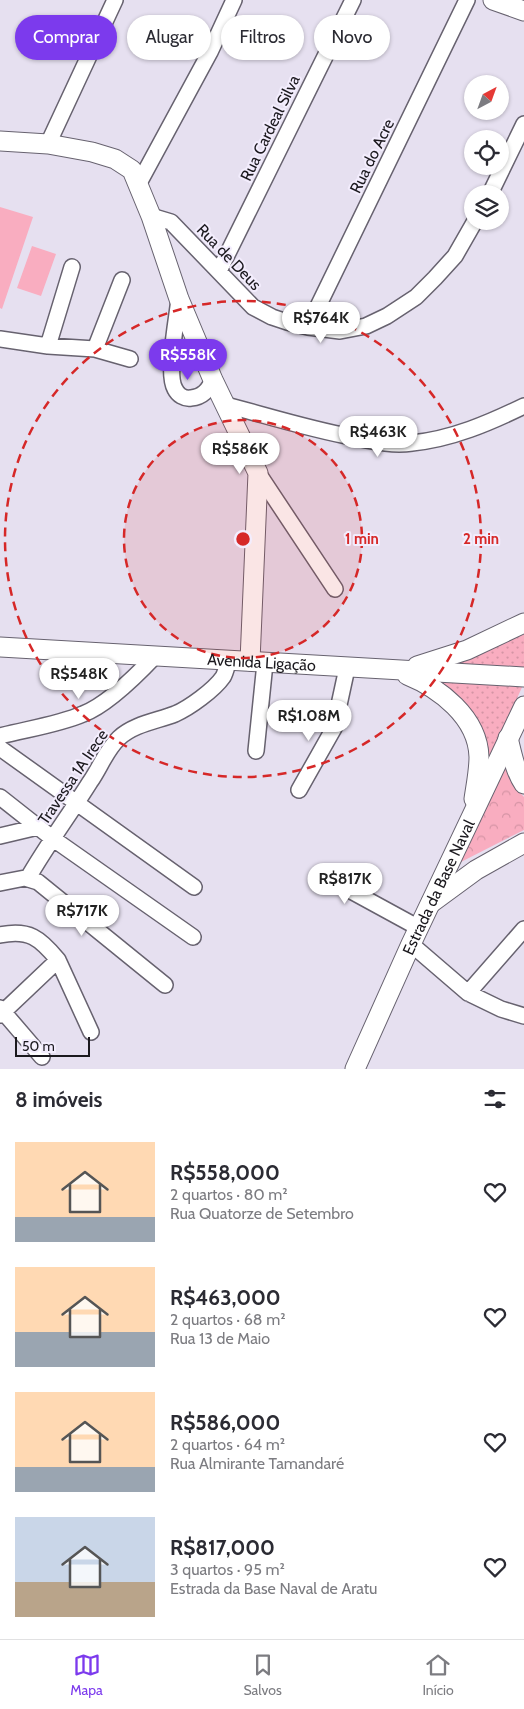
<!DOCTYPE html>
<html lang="pt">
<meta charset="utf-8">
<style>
:root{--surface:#fff;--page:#f7f7f7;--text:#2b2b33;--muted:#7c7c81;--line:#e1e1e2;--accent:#7c3aed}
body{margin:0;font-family:Cabin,sans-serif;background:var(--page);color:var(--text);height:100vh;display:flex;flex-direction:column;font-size:19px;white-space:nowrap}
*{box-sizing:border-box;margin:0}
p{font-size:16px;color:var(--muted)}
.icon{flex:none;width:28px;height:28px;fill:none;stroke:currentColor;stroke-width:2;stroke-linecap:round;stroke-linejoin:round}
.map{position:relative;height:1069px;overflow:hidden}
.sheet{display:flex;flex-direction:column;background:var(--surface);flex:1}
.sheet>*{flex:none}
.hud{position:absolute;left:15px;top:15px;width:495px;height:45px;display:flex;gap:10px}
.needle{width:32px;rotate:41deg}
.tools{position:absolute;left:464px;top:75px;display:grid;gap:10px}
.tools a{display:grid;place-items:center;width:45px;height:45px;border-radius:50%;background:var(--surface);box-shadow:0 1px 4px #0004;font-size:25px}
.scale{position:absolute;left:15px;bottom:12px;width:75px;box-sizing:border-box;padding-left:5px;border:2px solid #1b191e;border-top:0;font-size:14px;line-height:18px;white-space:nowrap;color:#1b191e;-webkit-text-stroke:4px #f3edfd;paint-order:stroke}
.price{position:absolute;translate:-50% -42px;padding:0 11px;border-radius:18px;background:#fff;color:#222;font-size:16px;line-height:32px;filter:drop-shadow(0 1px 2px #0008)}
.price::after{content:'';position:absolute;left:50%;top:30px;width:15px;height:11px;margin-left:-8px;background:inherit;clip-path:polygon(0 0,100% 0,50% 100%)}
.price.active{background:var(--accent);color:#fff}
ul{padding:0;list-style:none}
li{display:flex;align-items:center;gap:15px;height:125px;padding:0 15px}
li span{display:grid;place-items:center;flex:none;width:140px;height:100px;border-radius:0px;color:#555}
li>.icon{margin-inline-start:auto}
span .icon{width:60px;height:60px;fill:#fffc;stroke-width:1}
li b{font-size:21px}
h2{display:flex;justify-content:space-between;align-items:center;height:60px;padding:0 15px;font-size:21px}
.chip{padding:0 18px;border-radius:22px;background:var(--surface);box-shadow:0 1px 4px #0004;font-size:18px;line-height:45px}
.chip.active{background:var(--accent);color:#fff}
.tabs{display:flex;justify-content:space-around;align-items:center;height:70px;border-top:1px solid var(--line);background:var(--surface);font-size:14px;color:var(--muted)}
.tabs a{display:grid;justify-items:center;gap:2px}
.tabs .active{color:var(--accent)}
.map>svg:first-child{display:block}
</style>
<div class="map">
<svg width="524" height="1069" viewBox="0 0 524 1069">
<defs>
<pattern id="grass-dots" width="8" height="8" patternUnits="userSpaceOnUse" patternTransform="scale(1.25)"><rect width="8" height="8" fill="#f9adc0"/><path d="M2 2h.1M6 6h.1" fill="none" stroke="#d594a5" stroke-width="1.8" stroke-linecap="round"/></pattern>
<pattern id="park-crowns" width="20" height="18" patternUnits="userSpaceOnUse" patternTransform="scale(1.25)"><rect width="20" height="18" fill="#f9adc0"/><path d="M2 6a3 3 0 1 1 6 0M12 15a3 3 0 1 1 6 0" fill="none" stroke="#d594a5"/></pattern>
</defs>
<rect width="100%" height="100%" fill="#e6e0f0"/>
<path fill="url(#grass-dots)" d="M 524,628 L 524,670 L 446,664 Z
M 434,681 L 523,685 L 483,774 L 483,762 Z"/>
<path fill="url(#park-crowns)" d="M 505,768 L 514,786 L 524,797 L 524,830 L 459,863 Z"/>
<path fill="#f9adc0" d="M 0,207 L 33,217 L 2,309 L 0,308 Z
M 32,246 L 56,254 L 41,296 L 17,288 Z"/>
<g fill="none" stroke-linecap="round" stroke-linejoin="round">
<defs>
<path id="minor" d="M 48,144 L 115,0
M 138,185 L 210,52 L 234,0
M 490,194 L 524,124
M 151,216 L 171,222 L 253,307 L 272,317 L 287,322 L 308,327 L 340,331 L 366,326 L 387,316 L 416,297 L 435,278 L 455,256 L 475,221
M 219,271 L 353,0
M 179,299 C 177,318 166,374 175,389 C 178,395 184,399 191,398 C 203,397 208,390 213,380
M 308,327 L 467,0
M 0,339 L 48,346 L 95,349 L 130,359
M 48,346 L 72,267
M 95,349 L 122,280
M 226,405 C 268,416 309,429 352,437 C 372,441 392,446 412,443 C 452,439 489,423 524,406
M 258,473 L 335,589
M 0,736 C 27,729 57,725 83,714 C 107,705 137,675 155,656
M 0,748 L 194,887
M 256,751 L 265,663
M 299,790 L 334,728 L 347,668
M 0,797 L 52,838 L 193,937
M 0,836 L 38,827
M 320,874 L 419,928
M 28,878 C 47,845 70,814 90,782 C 100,768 106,750 119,738 C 134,724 157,721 175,714 C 189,708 214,690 223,677 C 226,672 227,665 229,659
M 0,883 L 25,878 L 38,882 L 165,985
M 0,935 C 29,929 40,938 58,960 L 91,1032
M 411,944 L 468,993 L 501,1009 L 524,1016
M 468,993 L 524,929
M 0,1008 L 42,1057
M 0,1015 L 58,960"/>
<g id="major">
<path d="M 493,0 L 524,11"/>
<path d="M 0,141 L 48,144 L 92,152 L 115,159 L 132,170 L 151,216 L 179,299 L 213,380 L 258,473 L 250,661"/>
<path id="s1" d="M 0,647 L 524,677"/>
<path d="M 417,666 L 467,650 L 524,623"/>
<path d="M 407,675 C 439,688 478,717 479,757 C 479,771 476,785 474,799"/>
<path d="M 508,738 C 512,754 515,771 524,784"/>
<path d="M 431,903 L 476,870 L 524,843"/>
<path id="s2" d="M 355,1069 L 411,944 L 524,706"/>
</g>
</defs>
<use href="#minor" stroke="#67626f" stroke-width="18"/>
<use href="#major" stroke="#67626f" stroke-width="21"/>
<use href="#minor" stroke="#fff" stroke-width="15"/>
<use href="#major" stroke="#fff" stroke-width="19"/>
</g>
<circle cx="243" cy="539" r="119" fill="#d62828" fill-opacity=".12"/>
<g fill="none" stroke="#d62828" stroke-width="2.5" stroke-dasharray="9 6">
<circle cx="243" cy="539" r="119"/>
<circle cx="243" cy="539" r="238"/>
</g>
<g text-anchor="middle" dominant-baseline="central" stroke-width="4" stroke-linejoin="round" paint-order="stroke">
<g font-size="16" fill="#1b191e" stroke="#f3edfd">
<text transform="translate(270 128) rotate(-64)">Rua Cardeal Silva</text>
<text transform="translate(372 156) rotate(-64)">Rua do Acre</text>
<text transform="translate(229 257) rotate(46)">Rua de Deus</text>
<text stroke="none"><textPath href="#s1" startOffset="262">Avenida Ligação</textPath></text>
<text transform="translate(73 777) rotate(-56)">Travessa 1A Irece</text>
<text stroke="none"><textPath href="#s2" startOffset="200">Estrada da Base Naval</textPath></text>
</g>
</g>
<circle cx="243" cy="539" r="8" fill="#d62828" stroke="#f3edfd" stroke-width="2.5"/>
<g font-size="15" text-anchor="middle" font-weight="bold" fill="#d62828" stroke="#f3edfd" stroke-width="4" stroke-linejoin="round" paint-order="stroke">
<text x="362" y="544">1 min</text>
<text x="481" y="544">2 min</text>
</g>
</svg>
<div class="tools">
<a><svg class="needle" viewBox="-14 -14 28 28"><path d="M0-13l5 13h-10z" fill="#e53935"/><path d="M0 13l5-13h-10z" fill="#7c7c81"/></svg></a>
<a><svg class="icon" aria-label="locate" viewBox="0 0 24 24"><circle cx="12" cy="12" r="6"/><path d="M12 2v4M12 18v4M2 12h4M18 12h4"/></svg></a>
<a><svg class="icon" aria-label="layers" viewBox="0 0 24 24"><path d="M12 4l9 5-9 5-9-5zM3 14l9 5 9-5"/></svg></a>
</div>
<div class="scale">50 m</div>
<b class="price" style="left:321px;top:344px">R$764K</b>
<b class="price active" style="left:188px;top:381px">R$558K</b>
<b class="price" style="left:378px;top:458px">R$463K</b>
<b class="price" style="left:240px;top:475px">R$586K</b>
<b class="price" style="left:79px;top:700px">R$548K</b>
<b class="price" style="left:309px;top:742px">R$1.08M</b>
<b class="price" style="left:345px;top:905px">R$817K</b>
<b class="price" style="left:82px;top:937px">R$717K</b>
<div class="hud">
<a class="chip active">Comprar</a>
<a class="chip">Alugar</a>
<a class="chip">Filtros</a>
<a class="chip">Novo</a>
</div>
</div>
<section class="sheet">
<h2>8 imóveis<svg class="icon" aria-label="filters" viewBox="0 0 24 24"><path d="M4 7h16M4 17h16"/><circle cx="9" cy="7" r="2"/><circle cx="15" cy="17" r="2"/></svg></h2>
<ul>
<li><span style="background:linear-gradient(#ffd9b3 75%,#9aa5b1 0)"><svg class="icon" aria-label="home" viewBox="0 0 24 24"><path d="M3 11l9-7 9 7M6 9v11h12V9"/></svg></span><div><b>R$558,000</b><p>2 quartos · 80 m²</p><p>Rua Quatorze de Setembro</p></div><svg class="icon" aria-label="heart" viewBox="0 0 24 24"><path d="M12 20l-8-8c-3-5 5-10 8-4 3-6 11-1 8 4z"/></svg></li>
<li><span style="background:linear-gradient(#ffd9b3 65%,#9aa5b1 0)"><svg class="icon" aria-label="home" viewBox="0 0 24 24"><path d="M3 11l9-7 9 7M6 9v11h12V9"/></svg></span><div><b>R$463,000</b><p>2 quartos · 68 m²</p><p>Rua 13 de Maio</p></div><svg class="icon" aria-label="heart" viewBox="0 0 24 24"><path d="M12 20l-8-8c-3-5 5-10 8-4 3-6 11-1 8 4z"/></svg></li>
<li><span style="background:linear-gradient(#ffd9b3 75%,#9aa5b1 0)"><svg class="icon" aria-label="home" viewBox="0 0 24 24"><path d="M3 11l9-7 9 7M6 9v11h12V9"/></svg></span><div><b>R$586,000</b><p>2 quartos · 64 m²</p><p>Rua Almirante Tamandaré</p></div><svg class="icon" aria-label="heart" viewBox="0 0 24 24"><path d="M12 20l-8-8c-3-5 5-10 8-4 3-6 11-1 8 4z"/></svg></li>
<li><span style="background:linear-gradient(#c9d6e8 65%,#b9a48a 0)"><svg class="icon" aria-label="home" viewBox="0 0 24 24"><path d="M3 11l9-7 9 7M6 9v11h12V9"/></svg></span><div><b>R$817,000</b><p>3 quartos · 95 m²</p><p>Estrada da Base Naval de Aratu</p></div><svg class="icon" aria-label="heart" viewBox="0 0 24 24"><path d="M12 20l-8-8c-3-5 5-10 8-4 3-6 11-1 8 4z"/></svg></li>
</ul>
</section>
<nav class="tabs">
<a class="active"><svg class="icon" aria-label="map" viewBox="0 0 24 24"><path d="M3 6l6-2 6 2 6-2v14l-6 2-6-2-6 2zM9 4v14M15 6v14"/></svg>Mapa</a>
<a><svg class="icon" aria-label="saved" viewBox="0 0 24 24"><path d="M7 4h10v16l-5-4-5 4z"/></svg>Salvos</a>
<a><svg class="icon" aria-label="home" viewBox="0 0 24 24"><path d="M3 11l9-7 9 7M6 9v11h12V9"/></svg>Início</a>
</nav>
